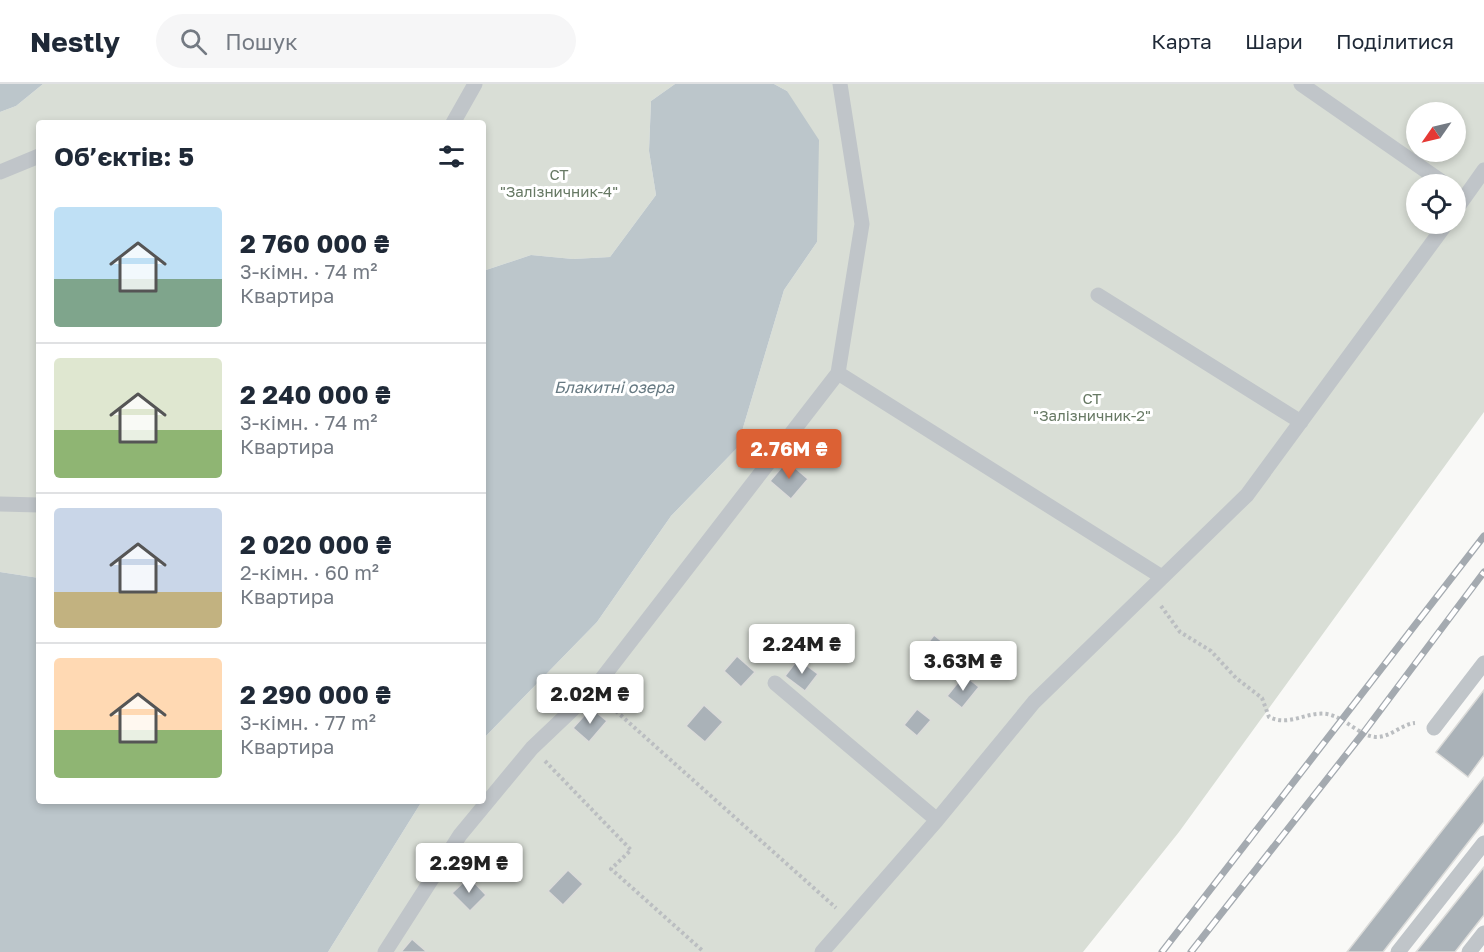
<!DOCTYPE html>
<html lang="uk">
<meta charset="utf-8">
<style>
:root{--surface:#fff;--page:#f6f6f7;--text:#1f2937;--muted:#747a83;--line:#e0e1e3;--accent:#dc6134}
body{margin:0;font-family:"Golos Text",sans-serif;background:var(--page);color:var(--text);height:100vh;display:flex;flex-direction:column;font-size:22px;white-space:nowrap}
*{box-sizing:border-box;margin:0}
p{font-size:20px;color:var(--muted)}
.icon{flex:none;width:33px;height:33px;fill:none;stroke:currentColor;stroke-width:2;stroke-linecap:round;stroke-linejoin:round}
.map{position:relative;flex:1;overflow:hidden}
.details{position:absolute;left:36px;top:36px;width:450px;height:684px;display:flex;flex-direction:column;background:var(--surface);border-radius:6px;box-shadow:0 3px 9px #0003}
.details>*{flex:none}
.needle{width:39px;rotate:236deg}
.buttons{position:absolute;left:1406px;top:18px;display:grid;gap:12px}
.buttons a{display:grid;place-items:center;width:60px;height:60px;border-radius:50%;background:var(--surface);box-shadow:0 3px 9px #0003;font-size:30px}
.price{position:absolute;translate:-50% -51px;padding:0 14px;border-radius:6px;background:#fff;color:#222;font-size:20px;line-height:39px;filter:drop-shadow(0 2px 3px #0008)}
.price::after{content:'';position:absolute;left:50%;top:36px;width:18px;height:14px;margin-left:-9px;background:inherit;clip-path:polygon(0 0,100% 0,50% 100%)}
.price.active{background:var(--accent);color:#fff}
ul{padding:0;list-style:none}
li{display:flex;align-items:center;gap:18px;height:150px;padding:0 18px}
li+li{border-top:2px solid var(--line)}
li span{display:grid;place-items:center;flex:none;width:168px;height:120px;border-radius:6px;color:#555}
li>.icon{margin-inline-start:auto}
span .icon{width:72px;height:72px;fill:#fffc;stroke-width:1}
li b{font-size:26px}
h2{display:flex;justify-content:space-between;align-items:center;height:72px;padding:0 18px;font-size:26px}
header{display:flex;align-items:center;gap:36px;box-sizing:border-box;height:84px;padding:0 30px;background:var(--surface);border-bottom:2px solid var(--line)}
header strong{font-size:28px}
nav{display:flex;gap:33px;margin-inline-start:auto;font-size:21px}
.search{width:420px;height:54px;background:var(--page);display:flex;align-items:center;gap:15px;box-sizing:border-box;padding:0 21px;border-radius:33px;color:var(--muted);font-size:22px}
.map>svg:first-child{display:block}
</style>
<header>
<strong>Nestly</strong>
<div class="search"><svg class="icon" aria-label="search" viewBox="0 0 24 24"><circle cx="10" cy="10" r="6"/><path d="M15 15l6 6"/></svg>Пошук</div>
<nav><a>Карта</a><a>Шари</a><a>Поділитися</a></nav>
</header>
<div class="map">
<svg width="1484" height="868" viewBox="0 0 1484 868">
<rect width="100%" height="100%" fill="#f9f9f7"/>
<path fill="#d9ded6" fill-rule="evenodd" d="M 43,0 L 675,0 L 651,17 L 649,67 L 656,111 L 610,173 L 573,175 L 531,171 L 483,187 L 483,39 L 39,39 L 39,494 L 0,488 L 0,28 L 16,22 Z
M 774,0 L 1484,0 L 1484,328 L 1179,748 L 1083,868 L 328,868 L 422,717 L 483,717 L 483,655 L 597,538 L 671,432 L 737,364 L 784,206 L 817,158 L 787,7 ZM 1416,28 L 1455,28 L 1455,68 L 1416,68 ZM 1416,100 L 1455,100 L 1455,140 L 1416,140 Z"/>
<path fill="#bcc6cb" d="M 0,0 L 43,0 L 16,22 L 0,28 Z
M 675,0 L 774,0 L 787,7 L 819,56 L 817,158 L 784,206 L 737,364 L 671,432 L 597,538 L 483,655 L 483,187 L 531,171 L 573,175 L 610,173 L 656,111 L 649,67 L 651,17 Z
M 0,488 L 39,494 L 39,717 L 422,717 L 328,868 L 0,868 Z"/>
<path fill="#aab2b8" stroke="#dbdbd9" stroke-width="1.5" d="M 787,377 L 808,395 L 791,415 L 770,397 Z
M 934,551 L 955,568 L 939,589 L 918,572 Z
M 737,572 L 755,588 L 741,603 L 724,587 Z
M 798,575 L 818,590 L 805,607 L 785,592 Z
M 964,591 L 979,603 L 962,624 L 947,612 Z
M 1484,606 L 1484,671 L 1468,693 L 1436,668 Z
M 704,621 L 723,638 L 705,658 L 686,642 Z
M 591,624 L 607,637 L 589,658 L 573,644 Z
M 917,625 L 931,636 L 917,652 L 904,641 Z
M 1484,693 L 1484,738 L 1383,868 L 1347,868 Z
M 1484,783 L 1484,831 L 1455,868 L 1416,868 Z
M 568,786 L 583,800 L 563,821 L 548,807 Z
M 469,793 L 486,811 L 470,827 L 452,809 Z
M 412,855 L 427,868 L 401,868 Z"/>
<g fill="none" stroke-linecap="round" stroke-linejoin="round">
<path stroke="#bbbec1" stroke-width="4" stroke-dasharray="3 3" stroke-linecap="butt" d="M 1161,522 L 1180,548 L 1211,567 L 1236,594 L 1262,614 L 1269,633 C 1290,643 1306,627 1327,630 C 1345,633 1360,653 1377,653 C 1391,653 1402,640 1415,639
M 607,619 L 836,824
M 545,677 L 631,766 L 611,785 L 704,868"/>
<path stroke="#c0c5c9" stroke-width="15" d="M 840,0 L 862,140 L 838,289 L 1162,493
M 1301,0 L 1445,100
M 453,39 L 475,0
M 0,88 L 39,72
M 1455,127 L 1484,86
M 1098,211 L 1301,338
M 0,420 L 39,421
M 775,599 L 937,736
M 1434,644 L 1484,579
M 385,868 L 460,751 L 532,664 L 593,606 L 838,289
M 822,868 L 937,736 L 1034,618 L 1247,411 L 1446,140
M 1398,868 L 1484,759
M 1469,868 L 1484,849"/>
<defs>
<path id="rail" d="M 1162,868 L 1484,452
M 1191,868 L 1364,648 L 1484,488"/>
</defs>
<use href="#rail" stroke="#a4aab0" stroke-width="7"/>
<use href="#rail" stroke="#fff" stroke-width="4.5" stroke-dasharray="14" stroke-linecap="butt"/>
</g>
<g text-anchor="middle" dominant-baseline="central" stroke-width="6" stroke-linejoin="round" paint-order="stroke">
<g font-size="15" fill="#677964" stroke="#fff">
<text x="559" y="90">СТ<tspan x="559" dy="17">"Залізничник-4"</tspan></text>
<text x="1092" y="314">СТ<tspan x="1092" dy="17">"Залізничник-2"</tspan></text>
</g>
<g font-size="16" font-style="italic" fill="#667982" stroke="#fff">
<text x="614" y="303">Блакитні озера</text>
</g>
</g>
</svg>
<div class="buttons">
<a><svg class="needle" viewBox="-14 -14 28 28"><path d="M0-13l5 13h-10z" fill="#e53935"/><path d="M0 13l5-13h-10z" fill="#747a83"/></svg></a>
<a><svg class="icon" aria-label="locate" viewBox="0 0 24 24"><circle cx="12" cy="12" r="6"/><path d="M12 2v4M12 18v4M2 12h4M18 12h4"/></svg></a>
</div>
<b class="price active" style="left:789px;top:396px">2.76M ₴</b>
<b class="price" style="left:802px;top:591px">2.24M ₴</b>
<b class="price" style="left:963px;top:608px">3.63M ₴</b>
<b class="price" style="left:590px;top:641px">2.02M ₴</b>
<b class="price" style="left:469px;top:810px">2.29M ₴</b>
<section class="details">
<h2>Об’єктів: 5<svg class="icon" aria-label="filters" viewBox="0 0 24 24"><path d="M4 7h16M4 17h16"/><circle cx="9" cy="7" r="2"/><circle cx="15" cy="17" r="2"/></svg></h2>
<ul>
<li><span style="background:linear-gradient(#bfe0f5 60%,#7fa58c 0)"><svg class="icon" aria-label="home" viewBox="0 0 24 24"><path d="M3 11l9-7 9 7M6 9v11h12V9"/></svg></span><div><b>2 760 000 ₴</b><p>3-кімн. · 74 m²</p><p>Квартира</p></div></li>
<li><span style="background:linear-gradient(#dfe7d0 60%,#8fb573 0)"><svg class="icon" aria-label="home" viewBox="0 0 24 24"><path d="M3 11l9-7 9 7M6 9v11h12V9"/></svg></span><div><b>2 240 000 ₴</b><p>3-кімн. · 74 m²</p><p>Квартира</p></div></li>
<li><span style="background:linear-gradient(#c9d6e8 70%,#c2b280 0)"><svg class="icon" aria-label="home" viewBox="0 0 24 24"><path d="M3 11l9-7 9 7M6 9v11h12V9"/></svg></span><div><b>2 020 000 ₴</b><p>2-кімн. · 60 m²</p><p>Квартира</p></div></li>
<li><span style="background:linear-gradient(#ffd9b3 60%,#8fb573 0)"><svg class="icon" aria-label="home" viewBox="0 0 24 24"><path d="M3 11l9-7 9 7M6 9v11h12V9"/></svg></span><div><b>2 290 000 ₴</b><p>3-кімн. · 77 m²</p><p>Квартира</p></div></li>
</ul>
</section>
</div>
